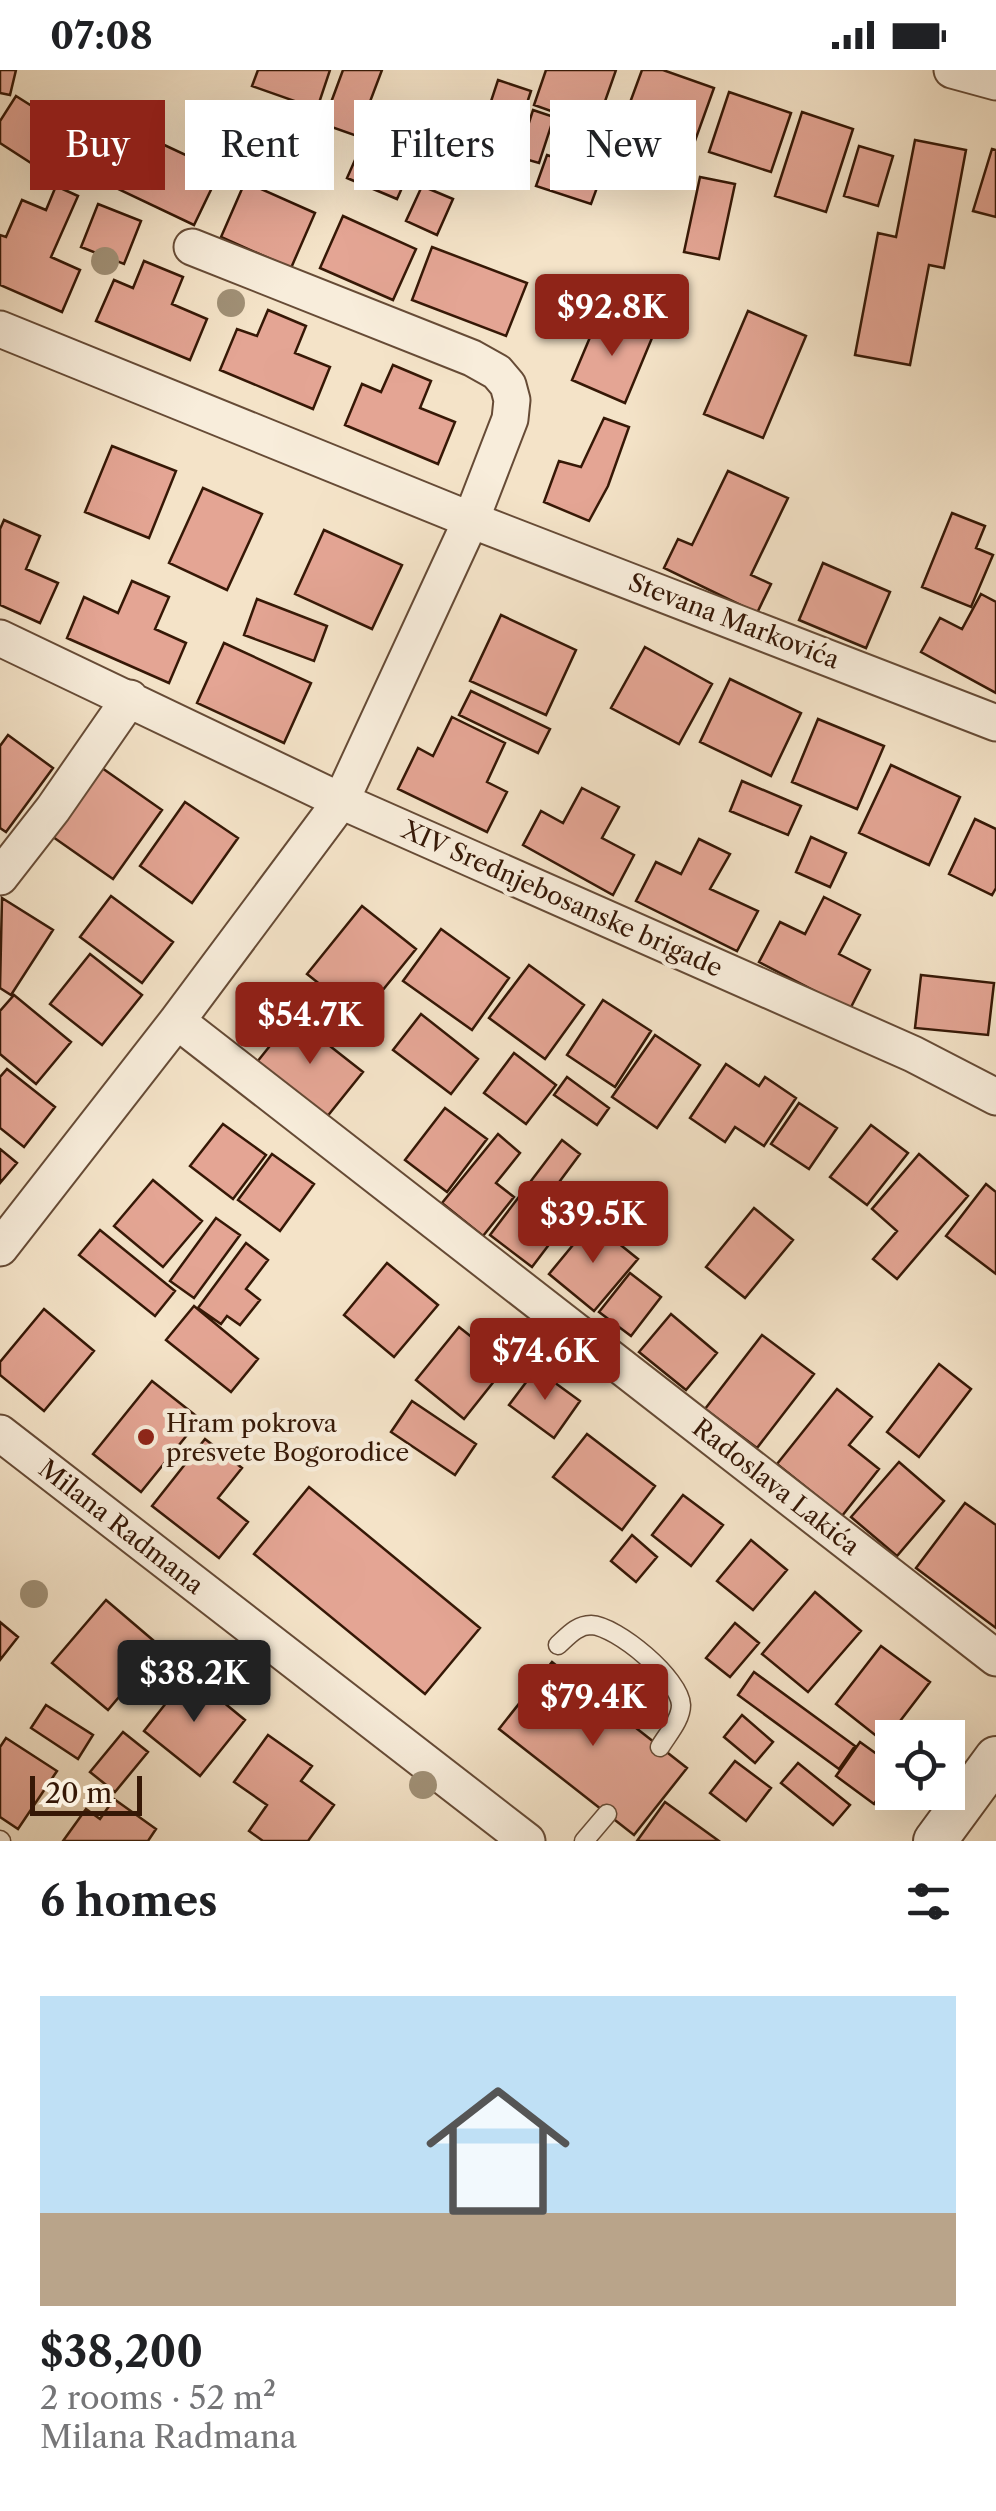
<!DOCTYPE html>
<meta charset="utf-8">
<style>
:root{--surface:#fff;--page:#f6f6f6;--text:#202124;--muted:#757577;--line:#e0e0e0;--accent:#8f2418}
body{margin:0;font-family:"Libre Caslon Text",serif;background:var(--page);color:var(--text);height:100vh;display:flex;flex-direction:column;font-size:38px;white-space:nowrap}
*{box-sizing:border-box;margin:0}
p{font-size:32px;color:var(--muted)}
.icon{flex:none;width:55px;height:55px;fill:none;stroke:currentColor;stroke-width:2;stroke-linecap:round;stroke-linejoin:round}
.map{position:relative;height:1771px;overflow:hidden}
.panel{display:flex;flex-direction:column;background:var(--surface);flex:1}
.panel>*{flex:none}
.banner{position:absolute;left:30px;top:30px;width:938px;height:90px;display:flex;gap:20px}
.tools{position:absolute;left:875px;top:1650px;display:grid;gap:20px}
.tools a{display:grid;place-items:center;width:90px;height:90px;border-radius:0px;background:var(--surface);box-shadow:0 10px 40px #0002;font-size:50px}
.scale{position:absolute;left:30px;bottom:25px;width:112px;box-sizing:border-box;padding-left:10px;border:5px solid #361806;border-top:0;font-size:28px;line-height:35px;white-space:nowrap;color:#361806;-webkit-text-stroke:8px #f8eddb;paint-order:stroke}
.price{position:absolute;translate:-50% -85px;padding:0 22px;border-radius:10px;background:var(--accent);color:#fff;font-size:32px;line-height:65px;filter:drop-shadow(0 2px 5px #0008)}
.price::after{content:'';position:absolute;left:50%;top:60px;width:30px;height:22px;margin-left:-15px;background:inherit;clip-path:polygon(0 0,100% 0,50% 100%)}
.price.selected{background:#222;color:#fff}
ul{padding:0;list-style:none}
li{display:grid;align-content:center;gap:20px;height:530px;padding:0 40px}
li+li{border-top:2px solid var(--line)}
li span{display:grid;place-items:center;height:310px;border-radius:0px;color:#555}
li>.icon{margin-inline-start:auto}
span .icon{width:180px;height:180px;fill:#fffc;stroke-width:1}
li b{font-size:42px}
h2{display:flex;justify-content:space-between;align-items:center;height:120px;padding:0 40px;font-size:42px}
.pill{padding:0 35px;border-radius:0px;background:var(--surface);box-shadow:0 10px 40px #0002;font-size:35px;line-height:90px}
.pill.selected{background:var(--accent);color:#fff}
.status{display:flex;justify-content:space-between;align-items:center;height:70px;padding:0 50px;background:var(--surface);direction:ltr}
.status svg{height:28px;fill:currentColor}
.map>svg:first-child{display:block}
</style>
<div class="status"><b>07:08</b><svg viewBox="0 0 49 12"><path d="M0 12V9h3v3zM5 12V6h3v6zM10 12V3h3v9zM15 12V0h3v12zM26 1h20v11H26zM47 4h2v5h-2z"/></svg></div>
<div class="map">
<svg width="996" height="1771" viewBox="0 0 996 1771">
<rect width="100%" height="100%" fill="#f4e3c8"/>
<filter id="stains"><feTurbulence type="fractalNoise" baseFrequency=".002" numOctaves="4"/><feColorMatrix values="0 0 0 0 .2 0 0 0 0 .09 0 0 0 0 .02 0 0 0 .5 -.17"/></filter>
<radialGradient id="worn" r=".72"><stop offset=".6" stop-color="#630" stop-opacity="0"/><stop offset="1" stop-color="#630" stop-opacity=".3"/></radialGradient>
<path fill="#e4a594" stroke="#361806" stroke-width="2.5" d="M 0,0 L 16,0 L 10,25 L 0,23 Z
M 258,0 L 330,0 L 317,39 L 252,16 Z
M 343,0 L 382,0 L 357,66 L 323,54 Z
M 546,0 L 616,0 L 596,57 L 534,35 Z
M 642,0 L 663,0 L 714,18 L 691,82 L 621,57 Z
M 498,10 L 531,21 L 506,97 L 473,86 Z
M 729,22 L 791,43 L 771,102 L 709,82 Z
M 16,26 L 57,52 L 31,93 L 0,73 L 0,51 Z
M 533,40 L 554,47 L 539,93 L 518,87 Z
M 802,42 L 853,59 L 826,142 L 775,126 Z
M 143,65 L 220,101 L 194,155 L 118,119 Z
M 915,70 L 966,80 L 944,198 L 929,195 L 910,295 L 855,285 L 878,163 L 896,167 Z
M 363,72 L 413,93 L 397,129 L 347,108 Z
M 859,76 L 893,86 L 878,136 L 844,126 Z
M 992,79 L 996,80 L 996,147 L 973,141 Z
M 547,85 L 602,104 L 591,134 L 536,116 Z
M 700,107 L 735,114 L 719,189 L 684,182 Z
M 245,112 L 315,143 L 291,198 L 221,167 Z
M 56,116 L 78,126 L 51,187 L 80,200 L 62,242 L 0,215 L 0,165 L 6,167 L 22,130 L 46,140 Z
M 422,116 L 453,129 L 437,165 L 406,151 Z
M 98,134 L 141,151 L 124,194 L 81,177 Z
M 343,146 L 416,179 L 393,230 L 320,198 Z
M 432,177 L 527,213 L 506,266 L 412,230 Z
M 144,191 L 183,207 L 172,234 L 207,249 L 190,290 L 96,251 L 114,210 L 133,218 Z
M 268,240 L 306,256 L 295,283 L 330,297 L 313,339 L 220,300 L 237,259 L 257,266 Z
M 748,241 L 806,266 L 763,368 L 704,344 Z
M 599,246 L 652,268 L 625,333 L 572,310 Z
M 393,295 L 431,311 L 420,338 L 455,352 L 438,394 L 345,355 L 362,314 L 381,322 Z
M 604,348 L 629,357 L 608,416 L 589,451 L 544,432 L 559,391 L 581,397 Z
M 112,376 L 176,401 L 149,468 L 85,442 Z
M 728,401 L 788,428 L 751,505 L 771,514 L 757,543 L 664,498 L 678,469 L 692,475 Z
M 203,418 L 262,444 L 227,520 L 169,493 Z
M 952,443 L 985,456 L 976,478 L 993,485 L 971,537 L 922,517 Z
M 4,450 L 40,466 L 26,499 L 58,513 L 40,553 L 0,535 L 0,459 Z
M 324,460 L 402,495 L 372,559 L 295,524 Z
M 823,493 L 890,522 L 866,578 L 799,550 Z
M 132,511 L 169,527 L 155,559 L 186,573 L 169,613 L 67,568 L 84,527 L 118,543 Z
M 981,524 L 996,532 L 996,623 L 921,582 L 940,548 L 962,559 Z
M 257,529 L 327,556 L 314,591 L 244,565 Z
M 501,545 L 576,580 L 546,645 L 470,611 Z
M 224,573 L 311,613 L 284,673 L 197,633 Z
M 645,577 L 712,614 L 679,674 L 611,638 Z
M 730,609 L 801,643 L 771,706 L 700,672 Z
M 471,621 L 550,659 L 538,683 L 459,645 Z
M 452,647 L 505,673 L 487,712 L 507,722 L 487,762 L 398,719 L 418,678 L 433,686 Z
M 818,649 L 884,676 L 857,739 L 792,712 Z
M 8,665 L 53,698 L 6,762 L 0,758 L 0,676 Z
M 891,695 L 960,727 L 929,795 L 859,763 Z
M 102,698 L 162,740 L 113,809 L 53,767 Z
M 742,711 L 801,736 L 788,765 L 730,741 Z
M 582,718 L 619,737 L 602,768 L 634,785 L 613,825 L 523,775 L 541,741 L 563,753 Z
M 185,732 L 238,768 L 192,833 L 140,796 Z
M 975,749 L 996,759 L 996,818 L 992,825 L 949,804 Z
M 811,767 L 846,783 L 830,817 L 796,802 Z
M 699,769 L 730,784 L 710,819 L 758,841 L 737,881 L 636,831 L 656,792 L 681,804 Z
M 111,826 L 173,872 L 142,913 L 80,867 Z
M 824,827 L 860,845 L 839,884 L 870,900 L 850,939 L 759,892 L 780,852 L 805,864 Z
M 2,828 L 53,860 L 11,925 L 0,918 Z
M 362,836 L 416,879 L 361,947 L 307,904 Z
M 441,859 L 509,908 L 472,960 L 403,911 Z
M 90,884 L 142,925 L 102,975 L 50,934 Z
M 529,895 L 584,935 L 545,989 L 489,948 Z
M 921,905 L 994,913 L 988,965 L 915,958 Z
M 14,925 L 71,972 L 36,1014 L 0,984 L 0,941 Z
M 603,930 L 651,961 L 615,1017 L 567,985 Z
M 421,944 L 478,989 L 451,1024 L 393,980 Z
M 293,947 L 363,1002 L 326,1048 L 257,992 Z
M 655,965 L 700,995 L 657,1058 L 612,1027 Z
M 514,983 L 556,1015 L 526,1054 L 484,1023 Z
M 726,994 L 759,1016 L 765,1007 L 796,1028 L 764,1076 L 735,1057 L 725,1072 L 690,1048 Z
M 7,999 L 55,1037 L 24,1077 L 0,1058 L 0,1007 Z
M 567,1007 L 609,1038 L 597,1055 L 554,1025 Z
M 799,1033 L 837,1058 L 809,1099 L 771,1074 Z
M 445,1038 L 487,1069 L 447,1122 L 405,1090 Z
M 223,1054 L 266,1085 L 233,1129 L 190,1096 Z
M 871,1055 L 908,1083 L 867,1135 L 830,1107 Z
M 498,1064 L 520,1083 L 496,1113 L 514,1127 L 483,1166 L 442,1133 Z
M 562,1070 L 580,1084 L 531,1150 L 554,1168 L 532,1197 L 490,1165 Z
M 0,1079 L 17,1093 L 0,1113 Z
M 272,1084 L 314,1114 L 280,1161 L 238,1130 Z
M 919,1084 L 968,1126 L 897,1209 L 873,1189 L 897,1161 L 872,1139 Z
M 153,1110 L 202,1151 L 163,1197 L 114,1156 Z
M 986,1114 L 996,1122 L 996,1204 L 946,1166 Z
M 754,1138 L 793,1170 L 745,1228 L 706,1197 Z
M 216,1148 L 240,1165 L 194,1228 L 170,1211 Z
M 592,1152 L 638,1189 L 594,1241 L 549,1204 Z
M 100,1160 L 175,1221 L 155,1246 L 79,1185 Z
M 246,1173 L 268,1190 L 246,1219 L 260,1230 L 240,1255 L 227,1246 L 221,1254 L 198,1238 Z
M 387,1193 L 438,1235 L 394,1287 L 344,1245 Z
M 630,1203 L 661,1227 L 631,1266 L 599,1242 Z
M 194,1236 L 258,1289 L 231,1322 L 166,1270 Z
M 44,1239 L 94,1281 L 44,1341 L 0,1305 L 0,1292 Z
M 671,1244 L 717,1283 L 686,1320 L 639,1282 Z
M 459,1257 L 507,1295 L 464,1349 L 416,1310 Z
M 762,1265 L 814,1304 L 757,1378 L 705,1339 Z
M 939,1294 L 971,1319 L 919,1387 L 887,1362 Z
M 536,1299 L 580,1331 L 554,1368 L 509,1335 Z
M 152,1311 L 200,1349 L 141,1422 L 93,1384 Z
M 837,1319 L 872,1347 L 849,1375 L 879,1399 L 842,1446 L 777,1394 Z
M 412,1331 L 476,1374 L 455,1405 L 391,1362 Z
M 587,1364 L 655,1416 L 622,1460 L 553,1407 Z
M 205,1369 L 242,1398 L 218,1428 L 248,1452 L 219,1488 L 152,1436 Z
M 899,1392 L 944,1431 L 897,1486 L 851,1447 Z
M 309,1417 L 480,1558 L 425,1624 L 254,1484 Z
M 683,1425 L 723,1455 L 691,1496 L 652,1465 Z
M 965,1433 L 996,1455 L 996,1558 L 916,1498 Z
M 632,1465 L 657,1487 L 636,1512 L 611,1491 Z
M 751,1470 L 787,1500 L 753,1540 L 717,1511 Z
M 815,1522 L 861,1561 L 808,1622 L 762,1584 Z
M 106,1530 L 161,1577 L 108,1640 L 52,1593 Z
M 0,1552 L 18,1567 L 0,1590 Z
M 735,1553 L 759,1573 L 730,1607 L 706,1588 Z
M 881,1576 L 930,1612 L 884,1672 L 836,1634 Z
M 552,1592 L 687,1698 L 634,1765 L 499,1659 Z
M 754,1602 L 855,1676 L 839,1699 L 738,1625 Z
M 189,1604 L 245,1650 L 200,1706 L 144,1661 Z
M 46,1635 L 93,1665 L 78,1689 L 31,1658 Z
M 742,1645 L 773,1672 L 755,1693 L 724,1667 Z
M 123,1662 L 148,1682 L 115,1722 L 90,1702 Z
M 268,1665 L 312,1696 L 301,1711 L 334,1735 L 308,1771 L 263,1771 L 249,1761 L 267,1735 L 234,1712 Z
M 6,1668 L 57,1701 L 18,1759 L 0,1747 L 0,1677 Z
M 860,1672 L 892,1695 L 892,1707 L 874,1734 L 836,1706 Z
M 735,1691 L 771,1718 L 746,1751 L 710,1723 Z
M 798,1693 L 850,1735 L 833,1755 L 781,1713 Z
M 114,1729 L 156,1759 L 148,1771 L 63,1771 L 86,1739 L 100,1749 Z
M 665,1732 L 719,1771 L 637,1771 Z"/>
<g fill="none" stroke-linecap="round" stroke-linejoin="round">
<defs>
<path id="service" d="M 558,1575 C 568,1566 577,1555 591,1555 C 617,1556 680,1609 681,1635 C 681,1650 667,1665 660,1677
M 0,1770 L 1,1771
M 584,1771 L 607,1744"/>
<path id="minor" d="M 952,0 L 996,12
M 0,259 L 471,450 L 996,653
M 0,568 L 341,731 L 913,984 L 996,1027
M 0,807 L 53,739 L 130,628
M 177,951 L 996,1588
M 0,1178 L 177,951 L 341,731 L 471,450 L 510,349 L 512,330 L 508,315 L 497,302 L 472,288 L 192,177
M 0,1363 L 527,1771"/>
<path id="tertiary" d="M 935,1771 L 996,1688"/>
</defs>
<use href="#service" stroke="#664b36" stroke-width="21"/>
<use href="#minor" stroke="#664b36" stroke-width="39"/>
<use href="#tertiary" stroke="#664b36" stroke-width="46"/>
<use href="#service" stroke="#f8eddb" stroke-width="18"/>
<use href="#minor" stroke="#f8eddb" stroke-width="35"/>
<use href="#tertiary" stroke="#f8eddb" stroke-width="42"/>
</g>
<g fill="#a09076">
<circle cx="105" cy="191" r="14"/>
<circle cx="231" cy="233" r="14"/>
<circle cx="34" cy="1524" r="14"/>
<circle cx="423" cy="1715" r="14"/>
</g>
<circle fill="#8f2418" stroke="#f8eddb" stroke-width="4" cx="146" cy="1367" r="10"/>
<g text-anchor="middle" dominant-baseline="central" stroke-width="9" stroke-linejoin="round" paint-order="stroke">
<g font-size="25" fill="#361806" stroke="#f8eddb">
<text transform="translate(734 551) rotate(21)">Stevana Markovića</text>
<text transform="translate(562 829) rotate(24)">XIV Srednjebosanske brigade</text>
<text transform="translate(776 1417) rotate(38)">Radoslava Lakića</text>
<text transform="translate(121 1457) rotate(38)">Milana Radmana</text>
</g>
<g font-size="25" fill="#361806" stroke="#f8eddb" text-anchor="start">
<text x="166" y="1353">Hram pokrova<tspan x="166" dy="29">presvete Bogorodice</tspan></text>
</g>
</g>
<rect width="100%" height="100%" filter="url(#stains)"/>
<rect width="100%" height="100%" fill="url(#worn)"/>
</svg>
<div class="tools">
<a><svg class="icon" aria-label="locate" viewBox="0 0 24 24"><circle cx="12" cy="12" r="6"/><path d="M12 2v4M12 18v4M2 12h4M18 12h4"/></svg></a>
</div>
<div class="scale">20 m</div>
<b class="price" style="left:612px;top:289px">$92.8K</b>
<b class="price" style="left:310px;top:997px">$54.7K</b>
<b class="price" style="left:593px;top:1196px">$39.5K</b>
<b class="price" style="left:545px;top:1333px">$74.6K</b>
<b class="price selected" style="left:194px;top:1655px">$38.2K</b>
<b class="price" style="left:593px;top:1679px">$79.4K</b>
<div class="banner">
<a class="pill selected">Buy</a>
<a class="pill">Rent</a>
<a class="pill">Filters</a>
<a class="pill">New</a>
</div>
</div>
<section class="panel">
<h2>6 homes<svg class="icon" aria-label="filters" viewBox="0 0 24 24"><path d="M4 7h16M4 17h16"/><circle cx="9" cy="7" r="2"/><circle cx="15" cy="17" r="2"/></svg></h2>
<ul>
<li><span style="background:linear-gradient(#bfe0f5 70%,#b9a48a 0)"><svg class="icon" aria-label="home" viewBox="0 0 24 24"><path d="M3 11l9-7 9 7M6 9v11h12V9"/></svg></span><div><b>$38,200</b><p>2 rooms · 52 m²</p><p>Milana Radmana</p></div></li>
</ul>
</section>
